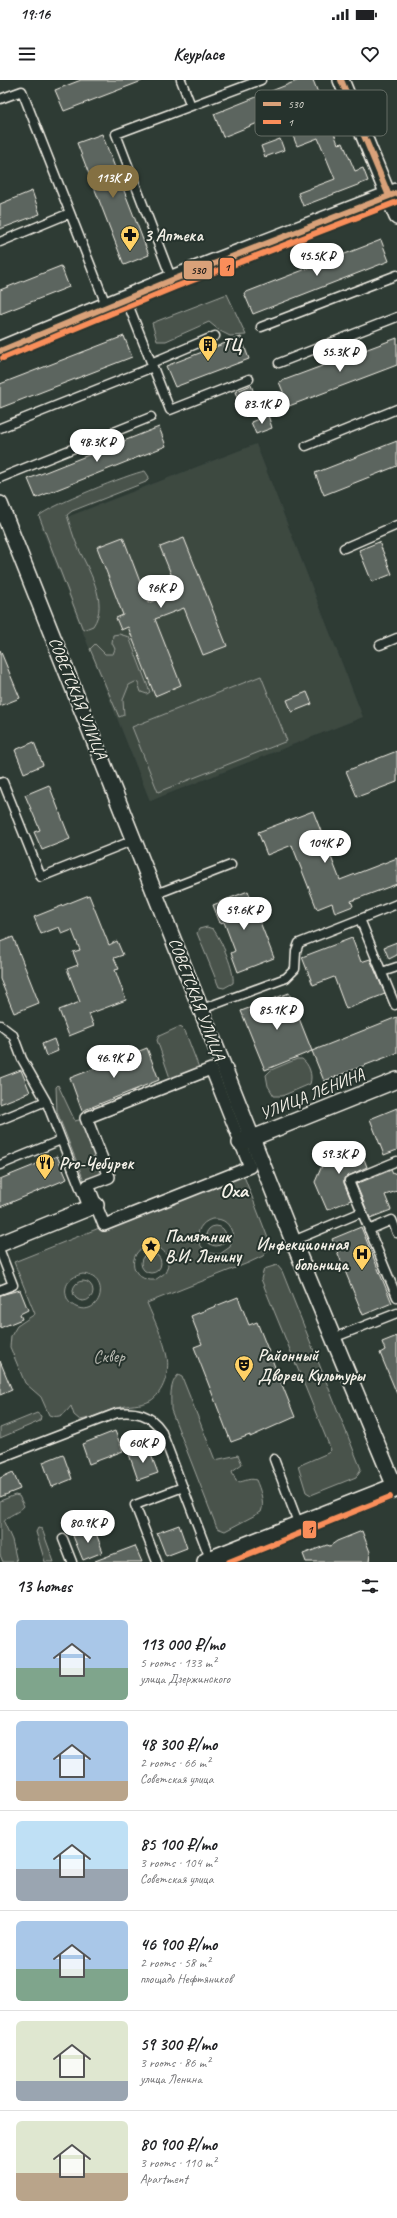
<!DOCTYPE html>
<meta charset="utf-8">
<style>
:root{--surface:#fff;--page:#f6f6f6;--text:#202124;--muted:#757577;--line:#e0e0e0;--accent:#847042}
body{margin:0;font-family:Caveat,sans-serif;background:var(--page);color:var(--text);height:100vh;display:flex;flex-direction:column;font-size:15px;white-space:nowrap}
*{box-sizing:border-box;margin:0}
p{font-size:13px;color:var(--muted)}
.icon{flex:none;width:22px;height:22px;fill:none;stroke:currentColor;stroke-width:2;stroke-linecap:round;stroke-linejoin:round}
.map{position:relative;height:1482px;overflow:hidden}
.panel{display:flex;flex-direction:column;background:var(--surface);flex:1}
.panel>*{flex:none}
.price{position:absolute;translate:-50% -34px;padding:0 9px;border-radius:14px;background:#fff;color:#222;font-size:13px;line-height:26px;filter:drop-shadow(0 1px 2px #0008)}
.price::after{content:'';position:absolute;left:50%;top:24px;width:12px;height:9px;margin-left:-6px;background:inherit;clip-path:polygon(0 0,100% 0,50% 100%)}
.price.current{background:var(--accent);color:#fff}
ul{padding:0;list-style:none}
li{display:flex;align-items:center;gap:12px;height:100px;padding:0 16px}
li+li{border-top:1px solid var(--line)}
li span{display:grid;place-items:center;flex:none;width:112px;height:80px;border-radius:6px;color:#555}
li>.icon{margin-inline-start:auto}
span .icon{width:48px;height:48px;fill:#fffc;stroke-width:1}
li b{font-size:17px}
h2{display:flex;justify-content:space-between;align-items:center;height:48px;padding:0 16px;font-size:17px}
.status{display:flex;justify-content:space-between;align-items:center;height:28px;padding:0 20px;background:var(--surface);direction:ltr}
.status svg{height:11px;fill:currentColor}
header{display:flex;justify-content:space-between;align-items:center;height:52px;padding:0 16px;background:var(--surface);font-size:18px;font-weight:600}
.map>svg:first-child{display:block}
</style>
<div class="status"><b>19:16</b><svg viewBox="0 0 49 12"><path d="M0 12V9h3v3zM5 12V6h3v6zM10 12V3h3v9zM15 12V0h3v12zM26 1h20v11H26zM47 4h2v5h-2z"/></svg></div>
<header><svg class="icon" aria-label="menu" viewBox="0 0 24 24"><path d="M4 6h16M4 12h16M4 18h16"/></svg>Keyplace<svg class="icon" aria-label="heart" viewBox="0 0 24 24"><path d="M12 20l-8-8c-3-5 5-10 8-4 3-6 11-1 8 4z"/></svg></header>
<div class="map">
<svg width="397" height="1482" viewBox="0 0 397 1482">
<rect width="100%" height="100%" fill="#2e3b34"/>
<filter id="ink" filterUnits="userSpaceOnUse"><feTurbulence type="fractalNoise" baseFrequency=".025" numOctaves="2"/><feDisplacementMap in="SourceGraphic" scale="8" xChannelSelector="R" yChannelSelector="G"/><feConvolveMatrix kernelMatrix="1 2 1 2 8 2 1 2 1" color-interpolation-filters="sRGB"/></filter>
<g filter="url(#ink)">
<path fill="#3c4841" d="M 256,364 L 363,637 L 150,721 L 41,447 Z"/>
<path fill="#48524c" stroke="#9ea29a" fill-rule="evenodd" d="M 227,214 L 246,255 L 230,256 L 220,251 L 209,242 L 166,261 L 157,261 L 152,243 Z
M 145,391 L 149,397 L 146,402 L 72,431 L 67,435 C 70,445 73,456 77,465 C 87,488 110,522 93,546 L 83,550 L 39,436 C 47,427 131,393 145,391 Z
M 119,554 L 129,557 L 150,612 L 147,614 L 141,612 L 138,603 L 135,602 L 129,605 L 123,620 L 124,635 L 119,637 L 90,569 L 95,564 L 105,574 L 113,574 L 115,569 L 112,563 L 113,555 Z
M 261,596 L 287,661 L 158,712 L 132,647 Z
M 207,847 L 213,849 C 221,859 235,891 233,903 L 224,908 L 219,907 L 197,853 L 199,849 Z
M 179,947 L 182,948 L 185,951 L 201,993 L 172,1004 L 157,960 L 159,956 Z
M 297,979 L 302,979 C 309,984 313,995 310,1004 L 282,1016 L 274,1016 L 268,1006 L 266,995 L 271,990 Z
M 58,1005 L 74,1039 L 75,1041 L 86,1038 L 109,1097 L 85,1103 L 57,1032 L 56,1007 Z
M 242,1091 L 271,1166 L 263,1176 L 248,1183 L 147,1223 C 154,1240 164,1259 167,1277 C 170,1291 163,1314 150,1321 C 140,1326 129,1324 118,1328 C 105,1331 93,1338 80,1340 L 74,1335 L 71,1326 C 65,1334 60,1339 49,1335 L 41,1317 L 25,1303 L 10,1267 L 11,1256 L 17,1246 L 35,1234 L 14,1182 ZM 212,1139 C 224,1138 230,1144 233,1155 L 230,1167 L 220,1174 C 196,1176 189,1146 212,1139 ZM 148,1165 C 164,1165 173,1179 165,1193 L 155,1200 C 131,1202 125,1173 148,1165 ZM 83,1194 C 113,1197 100,1238 76,1227 C 72,1225 68,1222 67,1218 C 62,1205 71,1196 83,1194 Z
M206 1156a10 10 0 1 1 20 0a10 10 0 1 1-20 0Z
M141 1183a10 10 0 1 1 20 0a10 10 0 1 1-20 0Z
M 277,1185 L 282,1191 L 361,1389 L 356,1397 L 311,1415 L 306,1412 L 298,1386 L 328,1373 L 331,1370 L 261,1199 L 264,1189 Z
M73 1211a10 10 0 1 1 20 0a10 10 0 1 1-20 0Z
M 178,1295 L 182,1297 L 215,1380 L 238,1375 L 242,1384 L 232,1391 L 236,1401 C 242,1404 248,1397 256,1400 C 260,1409 265,1423 261,1432 L 225,1451 L 217,1448 L 171,1330 C 171,1318 169,1304 178,1295 Z
M 37,1333 L 41,1336 L 40,1341 L 0,1358 L 0,1348 Z
M 15,1415 L 19,1416 L 24,1426 C 18,1434 8,1434 4,1442 L 12,1460 L 17,1482 L 3,1482 L 0,1475 L 0,1421 Z
M 38,1448 L 42,1449 L 54,1482 L 45,1482 L 36,1452 Z"/>
<path fill="#5c655e" stroke="#f4f1e8" d="M 81,0 L 142,0 L 142,1 L 64,31 L 55,10 Z
M 299,0 L 313,0 L 320,18 L 223,57 L 214,34 Z
M 330,42 L 338,64 L 343,63 L 355,91 L 363,88 L 368,101 L 303,126 L 298,113 L 335,99 L 318,58 L 297,66 L 293,56 Z
M 102,54 L 149,175 L 124,185 L 77,63 Z
M 280,59 L 284,70 L 265,77 L 261,66 Z
M 32,111 L 40,134 L 0,149 L 0,124 Z
M 381,160 L 389,181 L 253,234 L 244,213 Z
M 61,186 L 69,207 L 0,234 L 0,210 Z
M 124,256 L 132,277 L 0,328 L 0,304 Z
M 241,257 L 249,279 L 175,307 L 166,286 Z
M 397,258 L 397,285 L 289,326 L 279,302 Z
M 251,305 L 256,318 L 240,324 L 235,312 Z
M 268,335 L 272,348 L 256,354 L 251,342 Z
M 159,347 L 166,366 L 36,418 L 28,399 Z
M 397,361 L 397,386 L 324,415 L 315,393 Z
M 123,457 L 148,523 L 178,511 L 160,467 L 184,458 L 227,566 L 203,575 L 184,528 L 155,539 L 181,605 L 155,616 L 128,547 L 121,550 L 116,538 L 123,535 L 97,467 Z
M 379,462 L 392,494 L 372,502 L 359,470 Z
M 0,570 L 20,618 L 0,626 Z
M 307,612 L 312,624 L 292,632 L 287,620 Z
M 34,662 L 43,685 L 24,693 L 15,670 Z
M 397,671 L 397,702 L 357,717 L 346,691 Z
M 49,705 L 70,759 L 42,770 L 34,752 L 40,750 L 25,715 Z
M 313,731 L 340,800 L 397,778 L 397,804 L 351,821 L 353,826 L 335,833 L 332,823 L 317,829 L 292,765 L 267,775 L 258,752 Z
M 248,811 L 274,878 L 238,892 L 231,873 L 235,871 L 224,842 L 220,843 L 213,825 Z
M 89,815 L 109,865 L 117,861 L 123,875 L 114,878 L 119,889 L 115,890 L 126,920 L 89,934 L 94,946 L 69,956 L 59,930 L 80,922 L 67,889 L 78,885 L 73,872 L 80,870 L 72,850 L 62,854 L 59,847 L 41,854 L 34,837 Z
M 13,857 L 39,923 L 14,933 L 0,899 L 0,862 Z
M 352,858 L 361,882 L 370,879 L 385,914 L 346,929 L 334,897 L 313,905 L 302,877 Z
M 397,862 L 397,875 L 389,879 L 384,867 Z
M 289,913 L 312,971 L 265,990 L 241,931 Z
M 397,937 L 397,973 L 324,1001 L 312,971 Z
M 54,959 L 58,971 L 46,976 L 42,964 Z
M 147,968 L 159,1000 L 82,1031 L 70,998 Z
M 21,990 L 30,1012 L 0,1024 L 0,998 Z
M 397,1028 L 397,1070 L 384,1075 L 370,1039 Z
M 358,1063 L 367,1087 L 344,1098 L 344,1103 L 351,1120 L 327,1130 L 315,1102 L 327,1074 Z
M 57,1076 L 67,1099 L 0,1127 L 0,1099 Z
M 391,1090 L 393,1094 L 397,1092 L 397,1111 L 385,1115 L 391,1130 L 370,1138 L 356,1104 Z
M 361,1147 L 392,1223 L 363,1235 L 332,1159 Z
M 20,1210 L 28,1230 L 20,1234 L 22,1239 L 0,1248 L 0,1215 Z
M 238,1217 L 249,1245 L 257,1242 L 295,1337 L 250,1357 L 250,1355 L 231,1362 L 194,1267 L 202,1264 L 191,1236 Z
M 397,1256 L 397,1314 L 380,1273 L 385,1270 L 382,1262 Z
M 0,1281 L 12,1310 L 0,1315 Z
M 115,1351 L 123,1371 L 89,1384 L 82,1364 Z
M 148,1367 L 158,1393 L 138,1400 L 129,1374 Z
M 63,1374 L 72,1399 L 52,1407 L 43,1382 Z
M 13,1392 L 20,1409 L 0,1417 L 0,1398 Z
M 179,1445 L 187,1468 L 166,1476 L 157,1453 Z
M 94,1448 L 103,1472 L 83,1480 L 73,1456 Z
M 362,1451 L 370,1472 L 369,1482 L 306,1482 L 303,1474 L 327,1465 L 330,1466 L 337,1461 Z
M 135,1466 L 142,1482 L 95,1482 L 95,1481 Z"/>
<g fill="none" stroke-linecap="round" stroke-linejoin="round">
<defs>
<path id="service" d="M 181,0 L 191,26
M 0,19 L 22,11 L 107,227
M 0,162 L 70,133
M 172,200 L 116,54 L 261,0
M 126,219 L 170,330 L 249,299
M 261,247 L 397,195
M 151,283 L 215,256
M 279,283 L 397,237
M 0,348 L 153,287
M 306,366 L 397,329
M 0,398 L 151,337
M 344,468 L 397,445
M 380,565 L 397,558
M 0,703 L 3,702 L 41,797 L 134,760
M 156,814 L 231,785
M 360,839 L 397,824
M 382,892 L 397,887
M 202,929 L 286,898 L 295,889 L 296,871 L 299,863 L 360,839 L 395,925
M 0,945 L 13,955 L 22,979 L 46,1021 L 88,1128
M 0,1040 L 46,1021
M 397,1081 L 349,1101 L 397,1217
M 0,1085 L 61,1060
M 369,1150 L 392,1140 L 397,1153
M 293,1161 L 362,1132
M 0,1171 L 13,1205 L 0,1210
M 333,1258 L 397,1233
M 0,1378 L 117,1333 C 136,1331 150,1334 161,1350 L 211,1481
M 274,1379 L 299,1445
M 63,1459 L 72,1482
M 157,1482 L 135,1425 L 183,1407"/>
<path id="pedestrian" d="M 211,989 L 250,1087 L 104,1145 L 88,1105 L 109,1097 L 86,1038 Z"/>
<path id="minor" d="M 341,0 L 397,137
M 0,424 L 293,1161 L 395,1407
M 240,1063 L 397,1000
M 0,1164 L 96,1125"/>
<path id="tertiary" d="M 0,271 L 172,200 L 397,113
M 207,1482 L 397,1407"/>
</defs>
<use href="#service" stroke="#f4f1e8" stroke-width="11"/>
<use href="#pedestrian" stroke="#f4f1e8" stroke-width="14"/>
<use href="#minor" stroke="#f4f1e8" stroke-width="18"/>
<use href="#tertiary" stroke="#f4f1e8" stroke-width="22"/>
<use href="#service" stroke="#26332d" stroke-width="8"/>
<use href="#pedestrian" stroke="#26332d" stroke-width="11"/>
<use href="#minor" stroke="#26332d" stroke-width="15"/>
<use href="#tertiary" stroke="#26332d" stroke-width="19"/>
<defs>
<path id="bus-1" d="M 341,0 L 389,116
M 0,271 L 172,200 L 397,113"/>
<path id="bus-2" d="M 3,278 L 175,207 L 397,122
M 229,1482 L 390,1417"/>
</defs>
<use href="#bus-1" stroke="#26332d" stroke-width="9"/>
<use href="#bus-2" stroke="#26332d" stroke-width="9"/>
<use href="#bus-1" stroke="#d9a179" stroke-width="6"/>
<use href="#bus-2" stroke="#fa8e5a" stroke-width="6"/>
</g>
</g>
<defs>
<symbol id="pharmacy-pin" viewBox="-11 -11 22 30"><path d="M0 17L-7.5 6A9.5 9.5 0 1 1 7.5 6Z" fill="#ffd166" stroke="#26332d"/><path d="M-2-6h4v4h4v4h-4v4h-4v-4h-4v-4h4Z" fill="#111"/></symbol>
<symbol id="building-pin" viewBox="-11 -11 22 30"><path d="M0 17L-7.5 6A9.5 9.5 0 1 1 7.5 6Z" fill="#ffd166" stroke="#26332d"/><path d="M-4-6H4V6H1V3H-1V6H-4ZM-2.5-4.3h1.7v1.8h-1.7ZM.8-4.3h1.7v1.8H.8ZM-2.5-1h1.7V.8h-1.7ZM.8-1h1.7V.8H.8Z" fill="#111"/></symbol>
<symbol id="restaurant-pin" viewBox="-11 -11 22 30"><path d="M0 17L-7.5 6A9.5 9.5 0 1 1 7.5 6Z" fill="#ffd166" stroke="#26332d"/><path d="M-5-6h1v4h1v-4h1v4h1v-4h1v5L-1.5 .5V6h-2V.5L-5-1ZM5-6V6H3V1.5H1.5Q1.5-4 5-6Z" fill="#111"/></symbol>
<symbol id="sight-pin" viewBox="-11 -11 22 30"><path d="M0 17L-7.5 6A9.5 9.5 0 1 1 7.5 6Z" fill="#ffd166" stroke="#26332d"/><path d="M0-6L1.8-2.2L6-1.7L2.9 1.2L3.7 5.4L0 3.3L-3.7 5.4L-2.9 1.2L-6-1.7L-1.8-2.2Z" fill="#111"/></symbol>
<symbol id="hospital-pin" viewBox="-11 -11 22 30"><path d="M0 17L-7.5 6A9.5 9.5 0 1 1 7.5 6Z" fill="#ffd166" stroke="#26332d"/><path d="M-5-5h3v3.5h4V-5h3V5h-3V1.5h-4V5h-3Z" fill="#111"/></symbol>
<symbol id="theatre-pin" viewBox="-11 -11 22 30"><path d="M0 17L-7.5 6A9.5 9.5 0 1 1 7.5 6Z" fill="#ffd166" stroke="#26332d"/><path d="M-5-5.5Q0-4 5-5.5V0Q5 5 0 6Q-5 5-5 0ZM-3.3-2.5H-1v1.5H-3.3ZM1-2.5H3.3v1.5H1ZM-2.8 1Q0 5.5 2.8 1Z" fill="#111"/></symbol>
</defs>
<g fill-rule="evenodd">
<use href="#pharmacy-pin" x="119" y="144" width="22" height="30"/>
<use href="#building-pin" x="197" y="254" width="22" height="30"/>
<use href="#restaurant-pin" x="34" y="1072" width="22" height="30"/>
<use href="#sight-pin" x="140" y="1155" width="22" height="30"/>
<use href="#hospital-pin" x="351" y="1163" width="22" height="30"/>
<use href="#theatre-pin" x="233" y="1274" width="22" height="30"/>
</g>
<g text-anchor="middle" dominant-baseline="central" stroke-width="4" stroke-linejoin="round" paint-order="stroke">
<g font-size="17" font-weight="bold" fill="#f4f1e8" stroke="#26332d" text-anchor="start">
<text x="144" y="155">3 Аптека</text>
<text x="222" y="265">ТЦ</text>
<text x="59" y="1083">Pro-Чебурек</text>
<text x="165" y="1156">Памятник<tspan x="165" dy="20">В.И. Ленину</tspan></text>
<text x="348" y="1164" text-anchor="end">Инфекционная<tspan x="348" dy="20">больница</tspan></text>
<text x="258" y="1275">Районный<tspan x="258" dy="20">Дворец Культуры</tspan></text>
</g>
<g font-size="17" fill="#f4f1e8" stroke="#26332d">
<text transform="translate(78 618) rotate(68)">СОВЕТСКАЯ УЛИЦА</text>
<text transform="translate(197 919) rotate(69)">СОВЕТСКАЯ УЛИЦА</text>
<text transform="translate(312 1014) rotate(-22)">УЛИЦА ЛЕНИНА</text>
</g>
<g font-size="17" fill="#b8b9b1" stroke="#26332d">
<text x="109" y="1276">Сквер</text>
</g>
<g font-size="21" font-weight="bold" fill="#f4f1e8" stroke="#26332d">
<text x="234" y="1110">Оха</text>
</g>
</g>
<rect x="255" y="10" width="132" height="46" rx="6" fill="#26332d" stroke="#646c65" stroke-width="1"/>
<rect x="263" y="22" width="18" height="4" fill="#d9a179"/>
<rect x="263" y="40" width="18" height="4" fill="#fa8e5a"/>
<g font-size="11" fill="#f4f1e8">
<text x="288" y="28">530</text>
<text x="288" y="46">1</text>
</g>
<g stroke="#26332d" stroke-width="1.5">
<rect x="219" y="177" width="16" height="20" rx="4" fill="#fa8e5a"/>
<rect x="183" y="180" width="30" height="20" rx="4" fill="#d9a179"/>
<rect x="302" y="1440" width="15" height="19" rx="4" fill="#fa8e5a"/>
</g>
<g font-size="11" text-anchor="middle" font-weight="bold" fill="#111">
<text x="227" y="191">1</text>
<text x="198" y="194">530</text>
<text x="310" y="1453">1</text>
</g>
</svg>
<b class="price current" style="left:113px;top:119px">113K ₽</b>
<b class="price" style="left:317px;top:197px">45.5K ₽</b>
<b class="price" style="left:340px;top:293px">55.3K ₽</b>
<b class="price" style="left:262px;top:345px">83.1K ₽</b>
<b class="price" style="left:97px;top:383px">48.3K ₽</b>
<b class="price" style="left:161px;top:529px">96K ₽</b>
<b class="price" style="left:325px;top:784px">104K ₽</b>
<b class="price" style="left:244px;top:851px">59.6K ₽</b>
<b class="price" style="left:277px;top:951px">85.1K ₽</b>
<b class="price" style="left:114px;top:999px">46.9K ₽</b>
<b class="price" style="left:339px;top:1095px">59.3K ₽</b>
<b class="price" style="left:143px;top:1384px">60K ₽</b>
<b class="price" style="left:88px;top:1464px">80.9K ₽</b>
</div>
<section class="panel">
<h2>13 homes<svg class="icon" aria-label="filters" viewBox="0 0 24 24"><path d="M4 7h16M4 17h16"/><circle cx="9" cy="7" r="2"/><circle cx="15" cy="17" r="2"/></svg></h2>
<ul>
<li><span style="background:linear-gradient(#a9c7e8 60%,#7fa58c 0)"><svg class="icon" aria-label="home" viewBox="0 0 24 24"><path d="M3 11l9-7 9 7M6 9v11h12V9"/></svg></span><div><b>113 000 ₽/mo</b><p>5 rooms · 133 m²</p><p>улица Дзержинского</p></div></li>
<li><span style="background:linear-gradient(#a9c7e8 75%,#b9a48a 0)"><svg class="icon" aria-label="home" viewBox="0 0 24 24"><path d="M3 11l9-7 9 7M6 9v11h12V9"/></svg></span><div><b>48 300 ₽/mo</b><p>2 rooms · 66 m²</p><p>Советская улица</p></div></li>
<li><span style="background:linear-gradient(#bfe0f5 60%,#9aa5b1 0)"><svg class="icon" aria-label="home" viewBox="0 0 24 24"><path d="M3 11l9-7 9 7M6 9v11h12V9"/></svg></span><div><b>85 100 ₽/mo</b><p>3 rooms · 104 m²</p><p>Советская улица</p></div></li>
<li><span style="background:linear-gradient(#a9c7e8 60%,#7fa58c 0)"><svg class="icon" aria-label="home" viewBox="0 0 24 24"><path d="M3 11l9-7 9 7M6 9v11h12V9"/></svg></span><div><b>46 900 ₽/mo</b><p>2 rooms · 58 m²</p><p>площадь Нефтяников</p></div></li>
<li><span style="background:linear-gradient(#dfe7d0 75%,#9aa5b1 0)"><svg class="icon" aria-label="home" viewBox="0 0 24 24"><path d="M3 11l9-7 9 7M6 9v11h12V9"/></svg></span><div><b>59 300 ₽/mo</b><p>3 rooms · 86 m²</p><p>улица Ленина</p></div></li>
<li><span style="background:linear-gradient(#dfe7d0 65%,#b9a48a 0)"><svg class="icon" aria-label="home" viewBox="0 0 24 24"><path d="M3 11l9-7 9 7M6 9v11h12V9"/></svg></span><div><b>80 900 ₽/mo</b><p>3 rooms · 110 m²</p><p>Apartment</p></div></li>
</ul>
</section>
